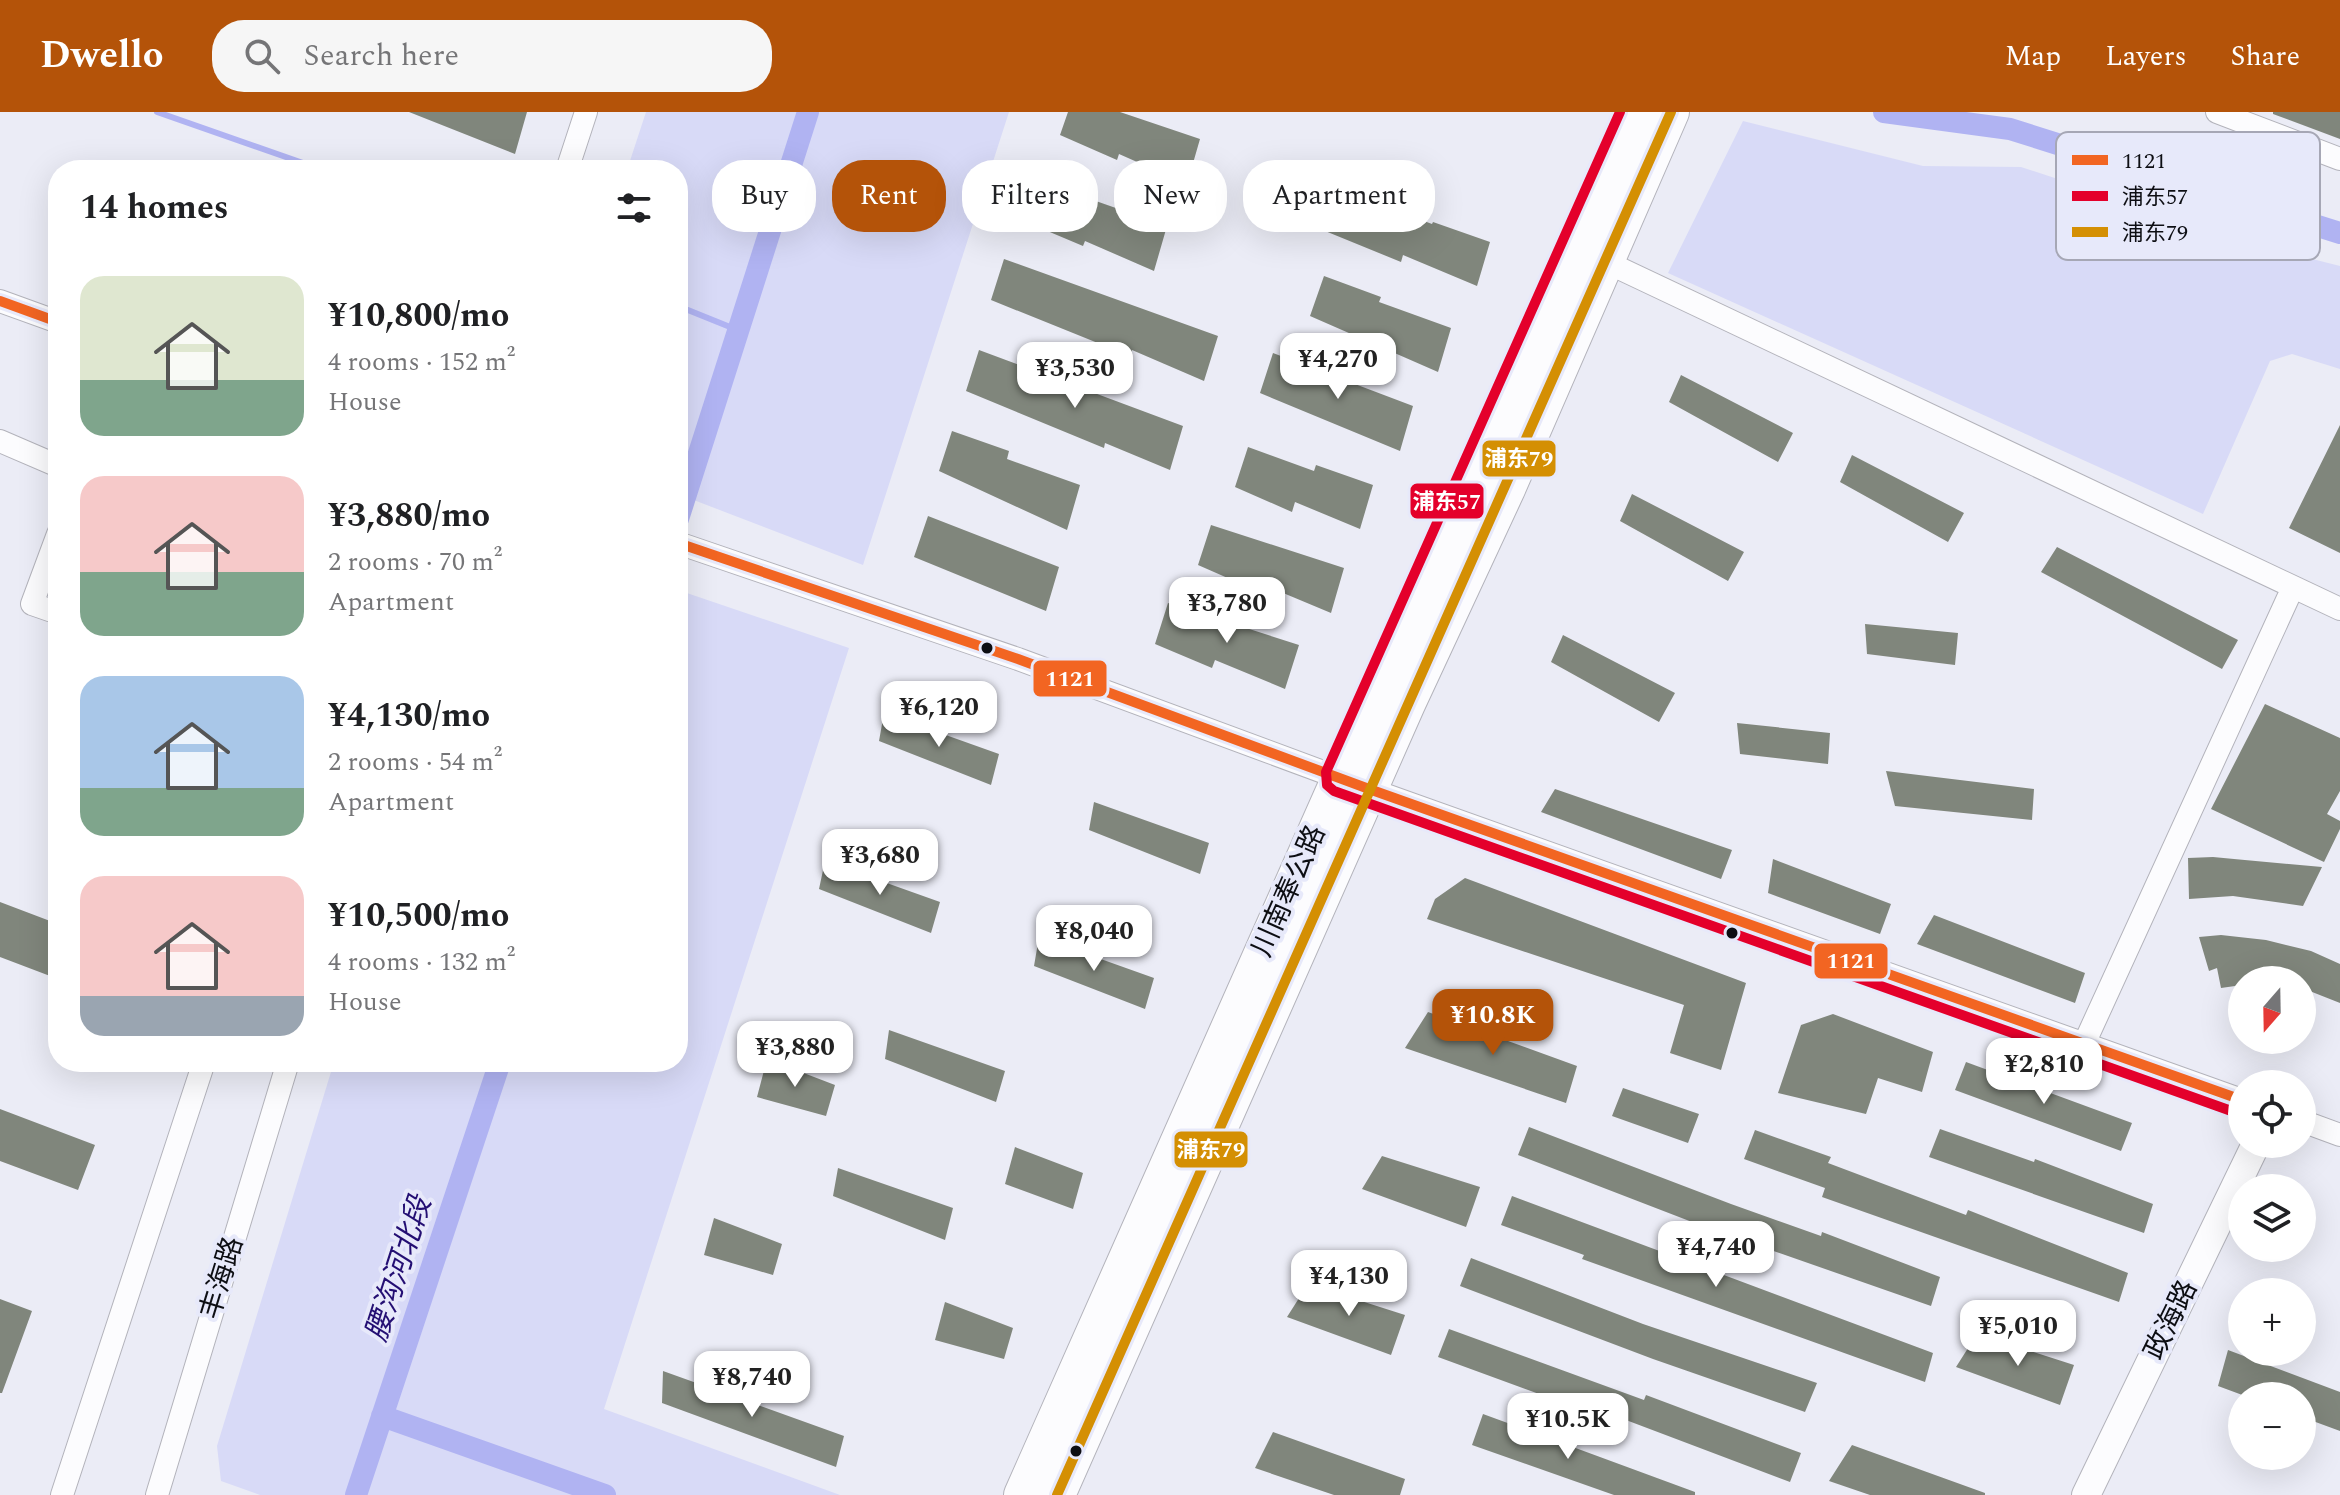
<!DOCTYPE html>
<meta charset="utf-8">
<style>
:root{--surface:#fff;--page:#f6f6f6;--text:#202124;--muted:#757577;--accent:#b45309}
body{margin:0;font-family:Spectral,"Noto Sans SC",serif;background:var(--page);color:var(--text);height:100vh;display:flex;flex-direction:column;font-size:30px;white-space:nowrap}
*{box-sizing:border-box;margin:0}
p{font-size:26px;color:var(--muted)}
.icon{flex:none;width:44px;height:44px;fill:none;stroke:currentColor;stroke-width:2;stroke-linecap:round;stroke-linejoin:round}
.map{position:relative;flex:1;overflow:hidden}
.panel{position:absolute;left:48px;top:48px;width:640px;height:912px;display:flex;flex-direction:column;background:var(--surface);border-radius:32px;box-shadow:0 8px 32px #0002}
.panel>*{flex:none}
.guide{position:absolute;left:712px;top:48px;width:760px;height:72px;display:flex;gap:16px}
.needle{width:52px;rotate:200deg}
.fabs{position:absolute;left:2228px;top:854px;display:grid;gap:16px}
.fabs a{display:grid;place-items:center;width:88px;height:88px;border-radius:50%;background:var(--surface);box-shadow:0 8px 32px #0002;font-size:40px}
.price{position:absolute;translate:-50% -68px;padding:0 18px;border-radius:16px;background:#fff;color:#222;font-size:26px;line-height:52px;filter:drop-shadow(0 2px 4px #0008)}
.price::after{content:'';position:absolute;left:50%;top:48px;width:24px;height:18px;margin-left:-12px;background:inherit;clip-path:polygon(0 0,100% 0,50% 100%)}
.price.on{background:var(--accent);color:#fff}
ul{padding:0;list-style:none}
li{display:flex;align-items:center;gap:24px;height:200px;padding:0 32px}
li span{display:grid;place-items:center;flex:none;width:224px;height:160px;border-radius:24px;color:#555}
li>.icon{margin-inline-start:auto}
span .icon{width:96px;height:96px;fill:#fffc;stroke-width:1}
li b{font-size:34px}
h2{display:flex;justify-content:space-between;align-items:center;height:96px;padding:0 32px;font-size:34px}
.chip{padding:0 28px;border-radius:32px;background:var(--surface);box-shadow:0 8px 32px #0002;font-size:28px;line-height:72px}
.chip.on{background:var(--accent);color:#fff}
header{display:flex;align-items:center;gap:48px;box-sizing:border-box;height:112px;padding:0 40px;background:var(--accent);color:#fff}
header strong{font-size:38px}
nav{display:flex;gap:44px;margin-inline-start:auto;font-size:28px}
.search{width:560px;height:72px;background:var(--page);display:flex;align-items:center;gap:20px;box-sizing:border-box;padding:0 28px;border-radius:32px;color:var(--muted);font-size:30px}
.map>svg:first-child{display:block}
</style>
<header>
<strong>Dwello</strong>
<div class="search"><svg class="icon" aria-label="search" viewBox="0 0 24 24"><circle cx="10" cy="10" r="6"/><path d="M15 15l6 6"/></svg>Search here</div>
<nav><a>Map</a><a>Layers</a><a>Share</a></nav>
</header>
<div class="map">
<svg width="2340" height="1383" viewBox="0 0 2340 1383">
<rect width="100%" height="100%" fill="#ebecf6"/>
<path fill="#d8daf7" d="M 646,0 L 1009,0 L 863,453 L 678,382 L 678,58 L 627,58 Z
M 1743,9 L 1923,54 L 2021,55 L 2261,134 L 2340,154 L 2340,257 L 2292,242 L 2270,249 L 2203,402 L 1668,161 Z
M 678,478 L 849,536 L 604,1297 L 840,1383 L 260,1383 L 221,1369 L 217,1334 L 334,950 L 678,950 Z"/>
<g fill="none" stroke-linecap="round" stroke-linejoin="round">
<path stroke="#b0b3f2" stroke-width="6" d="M 157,0 L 323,58
M 678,194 L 740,219"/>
<path stroke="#b0b3f2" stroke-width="22" d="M 1884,0 L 2010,17 L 2340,121
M 678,407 L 808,0
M 382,1304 L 605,1383
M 356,1383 L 500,950"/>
</g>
<path fill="#80867c" d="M 409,0 L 527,0 L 515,42 Z
M 1068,0 L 1120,0 L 1200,27 L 1187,72 L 1119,42 L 1117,48 L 1060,23 Z
M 2273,0 L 2340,0 L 2340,27 L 2273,2 Z
M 1278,54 L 1432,112 L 1433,110 L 1490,130 L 1477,174 L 1403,143 L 1401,150 L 1264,94 Z
M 1039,69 L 1167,114 L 1154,159 L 1085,129 L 1083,134 L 1026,110 Z
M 1004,147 L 1218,224 L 1204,269 L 1132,238 L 1130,244 L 991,188 Z
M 1324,164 L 1381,185 L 1379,190 L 1451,216 L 1438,260 L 1310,204 Z
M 979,238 L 1183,314 L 1170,358 L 1105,331 L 1104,336 L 966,279 Z
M 1273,241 L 1413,294 L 1400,339 L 1260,281 Z
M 1681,263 L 1793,321 L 1778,350 L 1669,290 Z
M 2340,313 L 2340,441 L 2289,416 Z
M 952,319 L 1009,339 L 1007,347 L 1080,373 L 1067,418 L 939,359 Z
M 1248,335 L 1314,359 L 1316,353 L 1373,373 L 1360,417 L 1295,390 L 1292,400 L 1235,375 Z
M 1852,343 L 1964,401 L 1948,430 L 1840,370 Z
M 1632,382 L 1744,440 L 1728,469 L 1620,409 Z
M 928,404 L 1059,455 L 1046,499 L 914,445 Z
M 1211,413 L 1344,456 L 1331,501 L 1257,470 L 1255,478 L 1198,453 Z
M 2057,435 L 2238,528 L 2222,557 L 2041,460 Z
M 1168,491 L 1299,533 L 1285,577 L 1215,548 L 1212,556 L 1155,532 Z
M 1865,512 L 1958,521 L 1955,553 L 1867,542 Z
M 1563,523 L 1675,581 L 1659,610 L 1551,550 Z
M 2265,592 L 2340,626 L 2340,679 L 2327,702 L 2340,709 L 2340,717 L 2324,750 L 2211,697 Z
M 884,601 L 999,642 L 991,673 L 879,629 Z
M 1737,611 L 1830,621 L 1828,652 L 1740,642 Z
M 1886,659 L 2034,677 L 2032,708 L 1895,694 Z
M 1555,677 L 1732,738 L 1721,767 L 1541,700 Z
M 1094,690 L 1209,731 L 1200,762 L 1089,718 Z
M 2213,745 L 2234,747 L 2322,755 L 2303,794 L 2233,784 L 2189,787 L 2188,746 Z
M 1773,747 L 1891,792 L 1880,822 L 1768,781 Z
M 825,749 L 940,790 L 931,821 L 819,777 Z
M 1465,766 L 1746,871 L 1721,958 L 1670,941 L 1684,893 L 1427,807 L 1435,787 Z
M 0,790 L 58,812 L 58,867 L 0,845 Z
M 1934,803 L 2085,861 L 2075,891 L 1917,832 Z
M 2221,823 L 2266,828 L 2311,839 L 2340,852 L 2340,891 L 2302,876 L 2302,868 L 2242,868 L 2242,873 L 2221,876 L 2217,856 L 2209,859 L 2199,825 Z
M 1039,825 L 1154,866 L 1145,897 L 1034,854 Z
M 1428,900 L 1577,954 L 1566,991 L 1405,936 Z
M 1833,902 L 1933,940 L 1922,980 L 1878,966 L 1866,1002 L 1778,981 L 1801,913 Z
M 889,918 L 1005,959 L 996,990 L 885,947 Z
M 767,947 L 835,973 L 826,1004 L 757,985 Z
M 1966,950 L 2132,1011 L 2121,1039 L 1955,978 Z
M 1623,976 L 1699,1002 L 1688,1031 L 1612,1004 Z
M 0,997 L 95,1033 L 78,1078 L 0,1049 Z
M 1529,1015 L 1731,1092 L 1821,1124 L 1822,1120 L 1940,1165 L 1931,1194 L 1705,1115 L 1518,1043 Z
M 1940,1017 L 2034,1050 L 2035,1047 L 2153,1092 L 2144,1121 L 1929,1045 Z
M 1755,1018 L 1831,1045 L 1828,1051 L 1966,1103 L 1968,1098 L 2128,1161 L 2119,1190 L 1822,1085 L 1825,1076 L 1744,1047 Z
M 1015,1035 L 1083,1061 L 1073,1097 L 1005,1072 Z
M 1382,1044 L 1480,1075 L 1466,1115 L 1362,1077 Z
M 838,1056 L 953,1096 L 945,1128 L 833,1084 Z
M 1512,1084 L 1933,1241 L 1925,1270 L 1582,1147 L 1584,1143 L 1501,1113 Z
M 714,1106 L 782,1132 L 773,1163 L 704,1143 Z
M 1471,1146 L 1643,1212 L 1817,1271 L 1805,1300 L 1653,1247 L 1460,1174 Z
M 1308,1172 L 1405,1203 L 1391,1243 L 1287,1205 Z
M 0,1187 L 32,1199 L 2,1281 L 0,1281 Z
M 945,1190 L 1013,1216 L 1004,1247 L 935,1228 Z
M 1449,1217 L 1644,1288 L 1646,1283 L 1801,1341 L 1790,1370 L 1618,1305 L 1616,1310 L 1438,1245 Z
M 1977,1222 L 2074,1253 L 2060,1293 L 1956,1255 Z
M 2228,1238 L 2340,1280 L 2340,1319 L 2302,1305 L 2302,1284 L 2245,1284 L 2218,1274 Z
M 663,1259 L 844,1324 L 836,1355 L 662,1291 Z
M 1483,1302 L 1695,1380 L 1695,1383 L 1614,1383 L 1472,1333 Z
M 1273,1320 L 1405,1367 L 1400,1383 L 1334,1383 L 1255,1356 Z
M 1852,1333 L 1985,1381 L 1985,1383 L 1870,1383 L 1829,1369 Z"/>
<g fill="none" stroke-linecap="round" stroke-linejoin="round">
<defs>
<path id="minor" d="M 2217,0 L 2340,47
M 567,58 L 586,0
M 1604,149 L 2340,497
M 0,189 L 58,210
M 0,329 L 58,354
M 58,422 L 32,492 L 58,501
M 678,431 L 1018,547 L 1369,677 L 2242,988
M 2084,932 L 2293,475
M 2302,1009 L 2340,1023
M 62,1383 L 204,950
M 157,1383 L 288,950"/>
<path id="tertiary" d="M 2086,1383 L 2256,1032"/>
<path id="primary" d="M 1022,1383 L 1635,0
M 1057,1383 L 1407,592 L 1507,377 L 1671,0"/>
</defs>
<use href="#minor" stroke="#b3b3bb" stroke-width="24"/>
<use href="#tertiary" stroke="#b3b3bb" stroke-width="30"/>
<use href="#primary" stroke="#b3b3bb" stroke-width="38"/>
<use href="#minor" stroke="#fcfcfe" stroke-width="22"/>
<use href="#tertiary" stroke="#fcfcfe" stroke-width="28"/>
<use href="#primary" stroke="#fcfcfe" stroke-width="36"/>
<defs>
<path id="bus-1" d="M 0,189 L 58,210
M 678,431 L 1018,547 L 1369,677 L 2242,988"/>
<path id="bus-2" d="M 1620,0 L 1326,660 L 1327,673 L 1334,679 L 2237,1001"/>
<path id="bus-3" d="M 1057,1383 C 1261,922 1470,463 1671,0"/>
</defs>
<use href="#bus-1" stroke="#e7e9fa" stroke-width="16"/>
<use href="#bus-2" stroke="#e7e9fa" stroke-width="16"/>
<use href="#bus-3" stroke="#e7e9fa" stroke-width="16"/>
<use href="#bus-1" stroke="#f26522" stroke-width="10"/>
<use href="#bus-2" stroke="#e4002b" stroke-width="10"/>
<use href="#bus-3" stroke="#d48f03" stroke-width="10"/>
</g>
<g fill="#0d0e13" stroke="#e7e9fa" stroke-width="3">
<circle cx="987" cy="536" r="7"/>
<circle cx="1732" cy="821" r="7"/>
<circle cx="1076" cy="1339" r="7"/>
</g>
<g text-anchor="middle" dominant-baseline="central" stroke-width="8" stroke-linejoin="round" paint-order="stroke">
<g font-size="28" fill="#0d0e13" stroke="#e7e9fa">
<text transform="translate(1289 779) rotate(-66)">川南奉公路</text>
<text transform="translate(222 1166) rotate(-73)">丰海路</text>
<text transform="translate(2171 1208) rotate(-64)">政海路</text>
</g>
<g font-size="30" font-style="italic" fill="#240f73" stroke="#e7e9fa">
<text transform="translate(399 1157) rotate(-72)">腰沟河北段</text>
</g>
</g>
<rect x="2056" y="20" width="264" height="128" rx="12" fill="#e7e9fa" stroke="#a6a7b5" stroke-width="2"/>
<rect x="2072" y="43" width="36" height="10" fill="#f26522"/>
<rect x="2072" y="79" width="36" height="10" fill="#e4002b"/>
<rect x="2072" y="115" width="36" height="10" fill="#d48f03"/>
<g font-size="22" fill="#0d0e13">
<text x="2122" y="56">1121</text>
<text x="2122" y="92">浦东57</text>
<text x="2122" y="128">浦东79</text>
</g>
<g stroke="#e7e9fa" stroke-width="3">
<rect x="1481" y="327" width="76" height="39" rx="8" fill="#d48f03"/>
<rect x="1409" y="370" width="76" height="38" rx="8" fill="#e4002b"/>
<rect x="1032" y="547" width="76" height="39" rx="8" fill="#f26522"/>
<rect x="1813" y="830" width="76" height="38" rx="8" fill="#f26522"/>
<rect x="1173" y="1018" width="76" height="39" rx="8" fill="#d48f03"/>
</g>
<g font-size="22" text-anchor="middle" font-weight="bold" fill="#fff">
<text x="1519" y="354">浦东79</text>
<text x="1447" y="397">浦东57</text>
<text x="1070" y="574">1121</text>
<text x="1851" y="856">1121</text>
<text x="1211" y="1045">浦东79</text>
</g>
</svg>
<div class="fabs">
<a><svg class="needle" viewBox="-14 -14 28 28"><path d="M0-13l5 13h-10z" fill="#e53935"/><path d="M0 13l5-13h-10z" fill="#757577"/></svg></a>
<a><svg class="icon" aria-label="locate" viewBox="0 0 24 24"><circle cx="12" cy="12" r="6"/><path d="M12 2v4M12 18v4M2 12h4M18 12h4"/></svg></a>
<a><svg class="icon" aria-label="layers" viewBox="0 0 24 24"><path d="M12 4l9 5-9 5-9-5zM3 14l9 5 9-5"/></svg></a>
<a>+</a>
<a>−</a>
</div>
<b class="price" style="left:1338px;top:289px">¥4,270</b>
<b class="price" style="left:1075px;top:298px">¥3,530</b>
<b class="price" style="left:1227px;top:533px">¥3,780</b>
<b class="price" style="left:939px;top:637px">¥6,120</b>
<b class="price" style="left:880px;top:785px">¥3,680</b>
<b class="price" style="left:1094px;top:861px">¥8,040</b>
<b class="price on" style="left:1493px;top:945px">¥10.8K</b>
<b class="price" style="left:795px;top:977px">¥3,880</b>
<b class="price" style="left:2044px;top:994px">¥2,810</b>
<b class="price" style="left:1716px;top:1177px">¥4,740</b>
<b class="price" style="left:1349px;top:1206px">¥4,130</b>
<b class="price" style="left:2018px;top:1256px">¥5,010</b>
<b class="price" style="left:752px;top:1307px">¥8,740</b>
<b class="price" style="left:1568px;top:1349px">¥10.5K</b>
<div class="guide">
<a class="chip">Buy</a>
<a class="chip on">Rent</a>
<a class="chip">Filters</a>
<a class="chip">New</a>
<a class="chip">Apartment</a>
</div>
<section class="panel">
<h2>14 homes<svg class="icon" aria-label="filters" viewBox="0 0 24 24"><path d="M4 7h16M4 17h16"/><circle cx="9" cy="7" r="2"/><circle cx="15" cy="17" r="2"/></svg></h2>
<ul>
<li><span style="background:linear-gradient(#dfe7d0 65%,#7fa58c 0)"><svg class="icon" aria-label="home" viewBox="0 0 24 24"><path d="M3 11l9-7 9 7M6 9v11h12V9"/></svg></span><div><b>¥10,800/mo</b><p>4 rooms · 152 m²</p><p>House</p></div></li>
<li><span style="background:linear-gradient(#f6c9c9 60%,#7fa58c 0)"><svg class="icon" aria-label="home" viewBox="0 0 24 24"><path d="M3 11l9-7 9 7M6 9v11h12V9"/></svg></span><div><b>¥3,880/mo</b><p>2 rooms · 70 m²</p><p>Apartment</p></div></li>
<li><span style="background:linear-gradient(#a9c7e8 70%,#7fa58c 0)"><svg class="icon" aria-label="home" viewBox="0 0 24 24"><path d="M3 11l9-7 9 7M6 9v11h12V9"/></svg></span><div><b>¥4,130/mo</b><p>2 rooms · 54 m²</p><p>Apartment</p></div></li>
<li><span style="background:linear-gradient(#f6c9c9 75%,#9aa5b1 0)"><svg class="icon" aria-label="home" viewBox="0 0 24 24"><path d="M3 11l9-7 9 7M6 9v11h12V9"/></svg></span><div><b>¥10,500/mo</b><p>4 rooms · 132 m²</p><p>House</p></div></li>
</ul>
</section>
</div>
